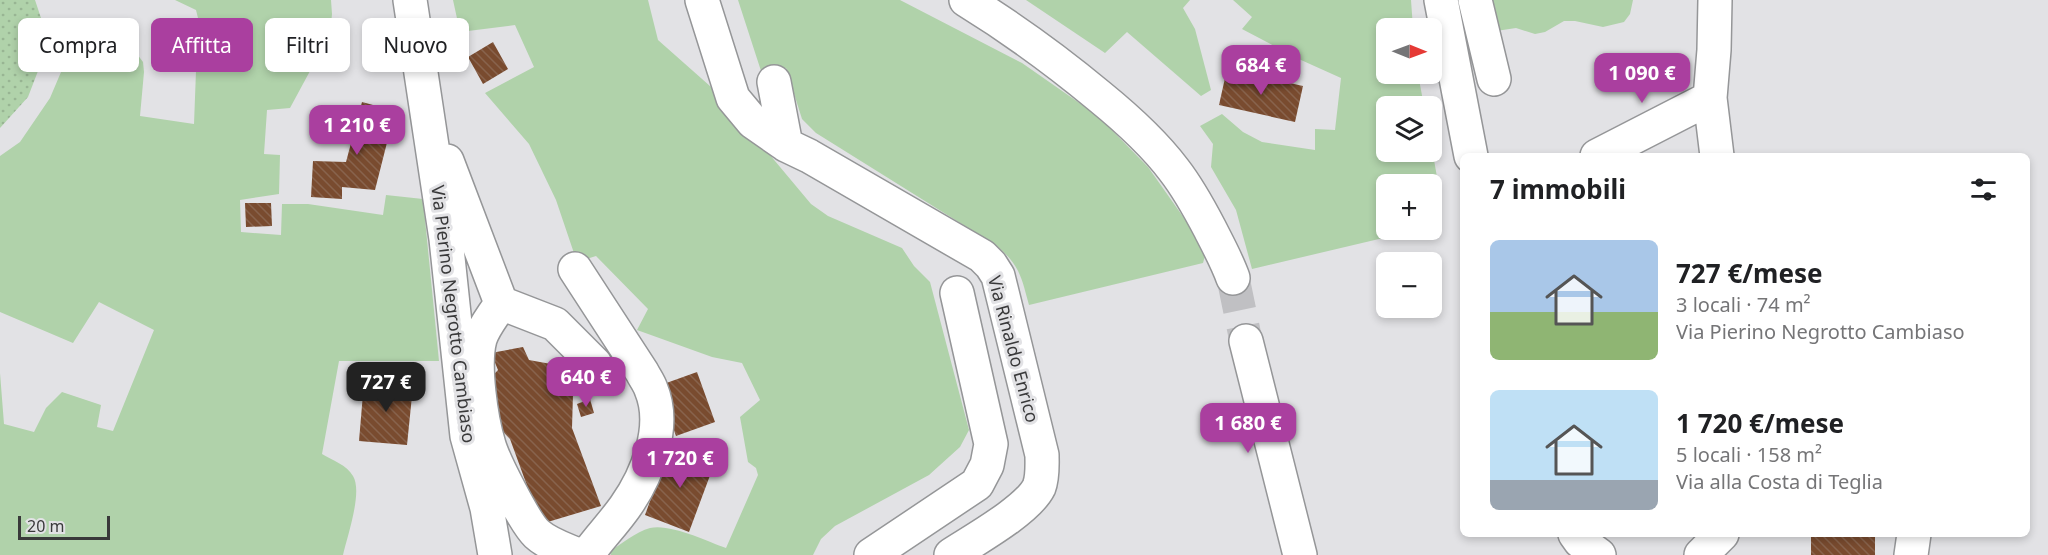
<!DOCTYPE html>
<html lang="it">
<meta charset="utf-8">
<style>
:root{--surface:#fff;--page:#f6f6f6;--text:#202124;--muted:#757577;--accent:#aa3f9f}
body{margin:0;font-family:"Noto Sans",sans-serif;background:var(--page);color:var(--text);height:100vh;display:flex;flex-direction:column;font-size:22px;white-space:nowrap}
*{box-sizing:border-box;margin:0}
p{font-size:20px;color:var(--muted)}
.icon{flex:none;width:33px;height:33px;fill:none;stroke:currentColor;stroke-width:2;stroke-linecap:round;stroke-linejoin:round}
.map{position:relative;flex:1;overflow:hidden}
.side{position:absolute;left:1460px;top:153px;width:570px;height:384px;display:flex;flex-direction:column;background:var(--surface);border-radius:9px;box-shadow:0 3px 9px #0003}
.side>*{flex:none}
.banner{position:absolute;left:18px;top:18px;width:570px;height:54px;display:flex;gap:12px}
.needle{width:39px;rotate:91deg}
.buttons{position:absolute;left:1376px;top:18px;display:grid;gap:12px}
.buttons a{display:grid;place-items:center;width:66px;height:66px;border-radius:9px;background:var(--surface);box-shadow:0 3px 9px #0003;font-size:30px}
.scale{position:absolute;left:18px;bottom:15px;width:92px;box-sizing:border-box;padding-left:6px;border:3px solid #39393a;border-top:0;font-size:16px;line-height:21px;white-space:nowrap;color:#39393a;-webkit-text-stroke:4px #e2e2e5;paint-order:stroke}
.price{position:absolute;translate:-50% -51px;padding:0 14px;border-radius:12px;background:var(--accent);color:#fff;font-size:20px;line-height:39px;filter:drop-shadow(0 2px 3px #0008)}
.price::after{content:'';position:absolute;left:50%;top:36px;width:18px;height:14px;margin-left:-9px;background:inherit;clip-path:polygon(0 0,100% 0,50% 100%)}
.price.on{background:#222;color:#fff}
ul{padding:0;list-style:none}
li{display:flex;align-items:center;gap:18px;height:150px;padding:0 30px}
li span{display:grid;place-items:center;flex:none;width:168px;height:120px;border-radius:9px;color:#555}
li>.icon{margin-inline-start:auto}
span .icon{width:72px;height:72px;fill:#fffc;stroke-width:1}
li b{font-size:26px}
h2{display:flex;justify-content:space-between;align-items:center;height:72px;padding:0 30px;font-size:26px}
.chip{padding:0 21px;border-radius:9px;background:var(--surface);box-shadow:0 3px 9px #0003;font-size:21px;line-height:54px}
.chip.on{background:var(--accent);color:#fff}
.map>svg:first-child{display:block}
</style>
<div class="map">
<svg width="2048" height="555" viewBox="0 0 2048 555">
<defs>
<pattern id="park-dots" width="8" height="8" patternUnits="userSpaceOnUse" patternTransform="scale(1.5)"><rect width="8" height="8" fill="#b0d2aa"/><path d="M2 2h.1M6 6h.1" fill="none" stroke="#98b593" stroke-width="1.8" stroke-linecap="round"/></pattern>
<pattern id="building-back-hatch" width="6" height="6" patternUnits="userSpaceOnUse" patternTransform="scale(1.5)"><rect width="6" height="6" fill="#794b2f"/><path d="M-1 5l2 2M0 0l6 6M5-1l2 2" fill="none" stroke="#88634d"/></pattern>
</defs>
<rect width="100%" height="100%" fill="#e2e2e5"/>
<path fill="#b0d2aa" d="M 175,0 L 331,0 L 332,14 L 330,34 L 290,108 L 267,110 L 264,154 L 280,155 L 279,194 L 240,200 L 241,232 L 281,235 L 282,204 L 308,204 L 383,215 L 386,195 L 423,199 L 439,361 L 339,361 L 322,454 C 332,460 347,465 353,476 C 363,492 347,537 343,555 L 0,555 L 0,373 L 4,424 L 34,432 L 46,408 L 62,392 L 101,405 L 97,427 L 113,431 L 154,330 L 99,302 L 73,343 L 0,312 L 0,156 L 20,142 L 50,98 L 64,65 L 82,57 L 137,54 L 143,62 L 144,72 L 140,116 L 194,124 L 198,18 L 196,10 Z
M 453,0 L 648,0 L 658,40 L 719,94 L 811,204 L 828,216 L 902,248 L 914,266 L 930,282 L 969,430 L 960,447 L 929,475 L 835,526 L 821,539 L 813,555 L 611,555 L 609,552 C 621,544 636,532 650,528 C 669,523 707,541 726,548 L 758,475 L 756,468 L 748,462 L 740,417 L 760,400 L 742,363 L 712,357 L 637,330 L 648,309 L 596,256 L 577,262 L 556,200 L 529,144 L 485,93 L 534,67 L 515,25 L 460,32 Z
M 738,0 L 900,0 L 1022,63 L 1098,116 L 1148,167 L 1191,228 L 1205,256 L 1203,263 L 1029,305 C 1021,276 1020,266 997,246 L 816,133 L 802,119 L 786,68 L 762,74 Z
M 1026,0 L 1190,0 L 1183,8 L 1195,29 L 1211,90 L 1201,96 L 1127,32 L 1105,53 Z
M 1233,0 L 1411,0 L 1413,28 L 1386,28 L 1386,74 L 1418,74 L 1424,106 L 1386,106 L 1386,152 L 1431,152 L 1431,143 L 1440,194 L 1431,209 L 1431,184 L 1386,184 L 1386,230 L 1417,230 L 1252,269 L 1236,210 L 1211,167 L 1213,144 L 1200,126 L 1222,114 L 1243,132 L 1262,142 L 1315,150 L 1315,129 L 1335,130 L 1341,78 L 1301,60 L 1242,29 L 1252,17 Z
M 1483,0 L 1633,0 L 1630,14 L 1624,22 L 1603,27 L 1575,21 L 1564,21 L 1545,32 L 1535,34 L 1516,28 L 1496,31 Z"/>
<path fill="url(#park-dots)" d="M 0,0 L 35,0 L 43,24 L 38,71 L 28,97 L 0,128 Z"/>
<path fill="url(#building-back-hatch)" d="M 493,42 L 508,69 L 483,84 L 468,57 Z
M 1227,69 L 1303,86 L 1295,122 L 1219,105 Z
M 362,102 L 395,111 L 375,190 L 342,187 L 342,199 L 311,197 L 313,161 L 346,162 Z
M 245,203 L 271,203 L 272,226 L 246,227 Z
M 523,347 L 529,360 L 551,364 L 573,394 L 572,428 L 601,506 L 541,524 L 510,439 L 485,413 L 482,387 L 498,370 L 491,353 Z
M 697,372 L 715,422 L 676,436 L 658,386 Z
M 364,382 L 413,386 L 407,445 L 359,441 Z
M 590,399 L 594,413 L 581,417 L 577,404 Z
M 670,446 L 715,462 L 689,532 L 645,515 Z
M 1811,534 L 1875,534 L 1875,555 L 1811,555 Z"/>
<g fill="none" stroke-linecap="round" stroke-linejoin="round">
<path stroke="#c0c0c3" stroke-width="33" stroke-dasharray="33 16" stroke-linecap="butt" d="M 1233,278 L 1246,341"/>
<defs>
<path id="minor" d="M 410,0 L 446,239 L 467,436 L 487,508 L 495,555
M 702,0 L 733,98 L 753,122 L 786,145 L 809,156 L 982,256 L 991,265 L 998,276 L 1042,455 C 1042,465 1043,477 1039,487 C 1028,510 974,540 951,555
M 966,0 C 1013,29 1057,61 1099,96 C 1126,118 1153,142 1174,170 C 1188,188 1199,208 1210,229 C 1218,245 1227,261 1233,278
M 1441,0 L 1471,156
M 1475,0 L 1494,79
M 1715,0 L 1714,50 L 1710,98 L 1717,156
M 774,82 L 786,145
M 1597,156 L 1710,98
M 447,161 L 501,303
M 575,269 L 642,372 C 645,378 649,383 651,389 C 667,427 647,476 625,507 C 613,524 599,538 587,555
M 501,303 C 494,315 484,326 480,339 C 473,365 481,419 489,445 C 494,462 525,523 537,534 C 548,544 564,549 578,555
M 501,303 L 555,324 L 595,364
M 1246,341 L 1300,555
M 1575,534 L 1580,541 L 1599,555
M 871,555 L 977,484 L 987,465 L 991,444 L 957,293
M 1701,555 L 1722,534
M 1911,555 L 1914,534"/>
</defs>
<use href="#minor" stroke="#959698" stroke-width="36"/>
<use href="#minor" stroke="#fff" stroke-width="33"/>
</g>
<g text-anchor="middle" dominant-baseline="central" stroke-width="6" stroke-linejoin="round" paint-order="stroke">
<g font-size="18" fill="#39393a" stroke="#e2e2e5">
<text transform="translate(454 314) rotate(83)">Via Pierino Negrotto Cambiaso</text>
<text transform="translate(1014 349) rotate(75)">Via Rinaldo Enrico</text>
</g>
</g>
</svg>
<div class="buttons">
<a><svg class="needle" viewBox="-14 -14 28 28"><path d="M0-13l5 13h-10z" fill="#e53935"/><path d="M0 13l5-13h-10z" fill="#757577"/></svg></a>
<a><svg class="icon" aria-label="layers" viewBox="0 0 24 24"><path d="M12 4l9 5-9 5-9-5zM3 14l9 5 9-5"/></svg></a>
<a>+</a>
<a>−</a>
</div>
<div class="scale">20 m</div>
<b class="price" style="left:1261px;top:96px">684 €</b>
<b class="price" style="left:1642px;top:104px">1 090 €</b>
<b class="price" style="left:357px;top:156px">1 210 €</b>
<b class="price" style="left:586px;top:408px">640 €</b>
<b class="price on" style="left:386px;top:413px">727 €</b>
<b class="price" style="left:1248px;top:454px">1 680 €</b>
<b class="price" style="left:680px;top:489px">1 720 €</b>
<div class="banner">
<a class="chip">Compra</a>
<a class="chip on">Affitta</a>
<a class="chip">Filtri</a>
<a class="chip">Nuovo</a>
</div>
<section class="side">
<h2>7 immobili<svg class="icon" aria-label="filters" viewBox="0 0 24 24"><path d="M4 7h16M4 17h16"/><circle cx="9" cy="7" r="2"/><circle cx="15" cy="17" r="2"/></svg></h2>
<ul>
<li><span style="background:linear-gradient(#a9c7e8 60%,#8fb573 0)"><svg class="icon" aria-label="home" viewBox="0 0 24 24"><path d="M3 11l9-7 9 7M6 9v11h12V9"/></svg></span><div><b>727 €/mese</b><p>3 locali · 74 m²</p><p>Via Pierino Negrotto Cambiaso</p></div></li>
<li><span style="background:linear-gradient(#bfe0f5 75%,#9aa5b1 0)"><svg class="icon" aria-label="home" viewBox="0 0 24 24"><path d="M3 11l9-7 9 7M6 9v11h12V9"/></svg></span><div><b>1 720 €/mese</b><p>5 locali · 158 m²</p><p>Via alla Costa di Teglia</p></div></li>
</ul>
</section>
</div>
